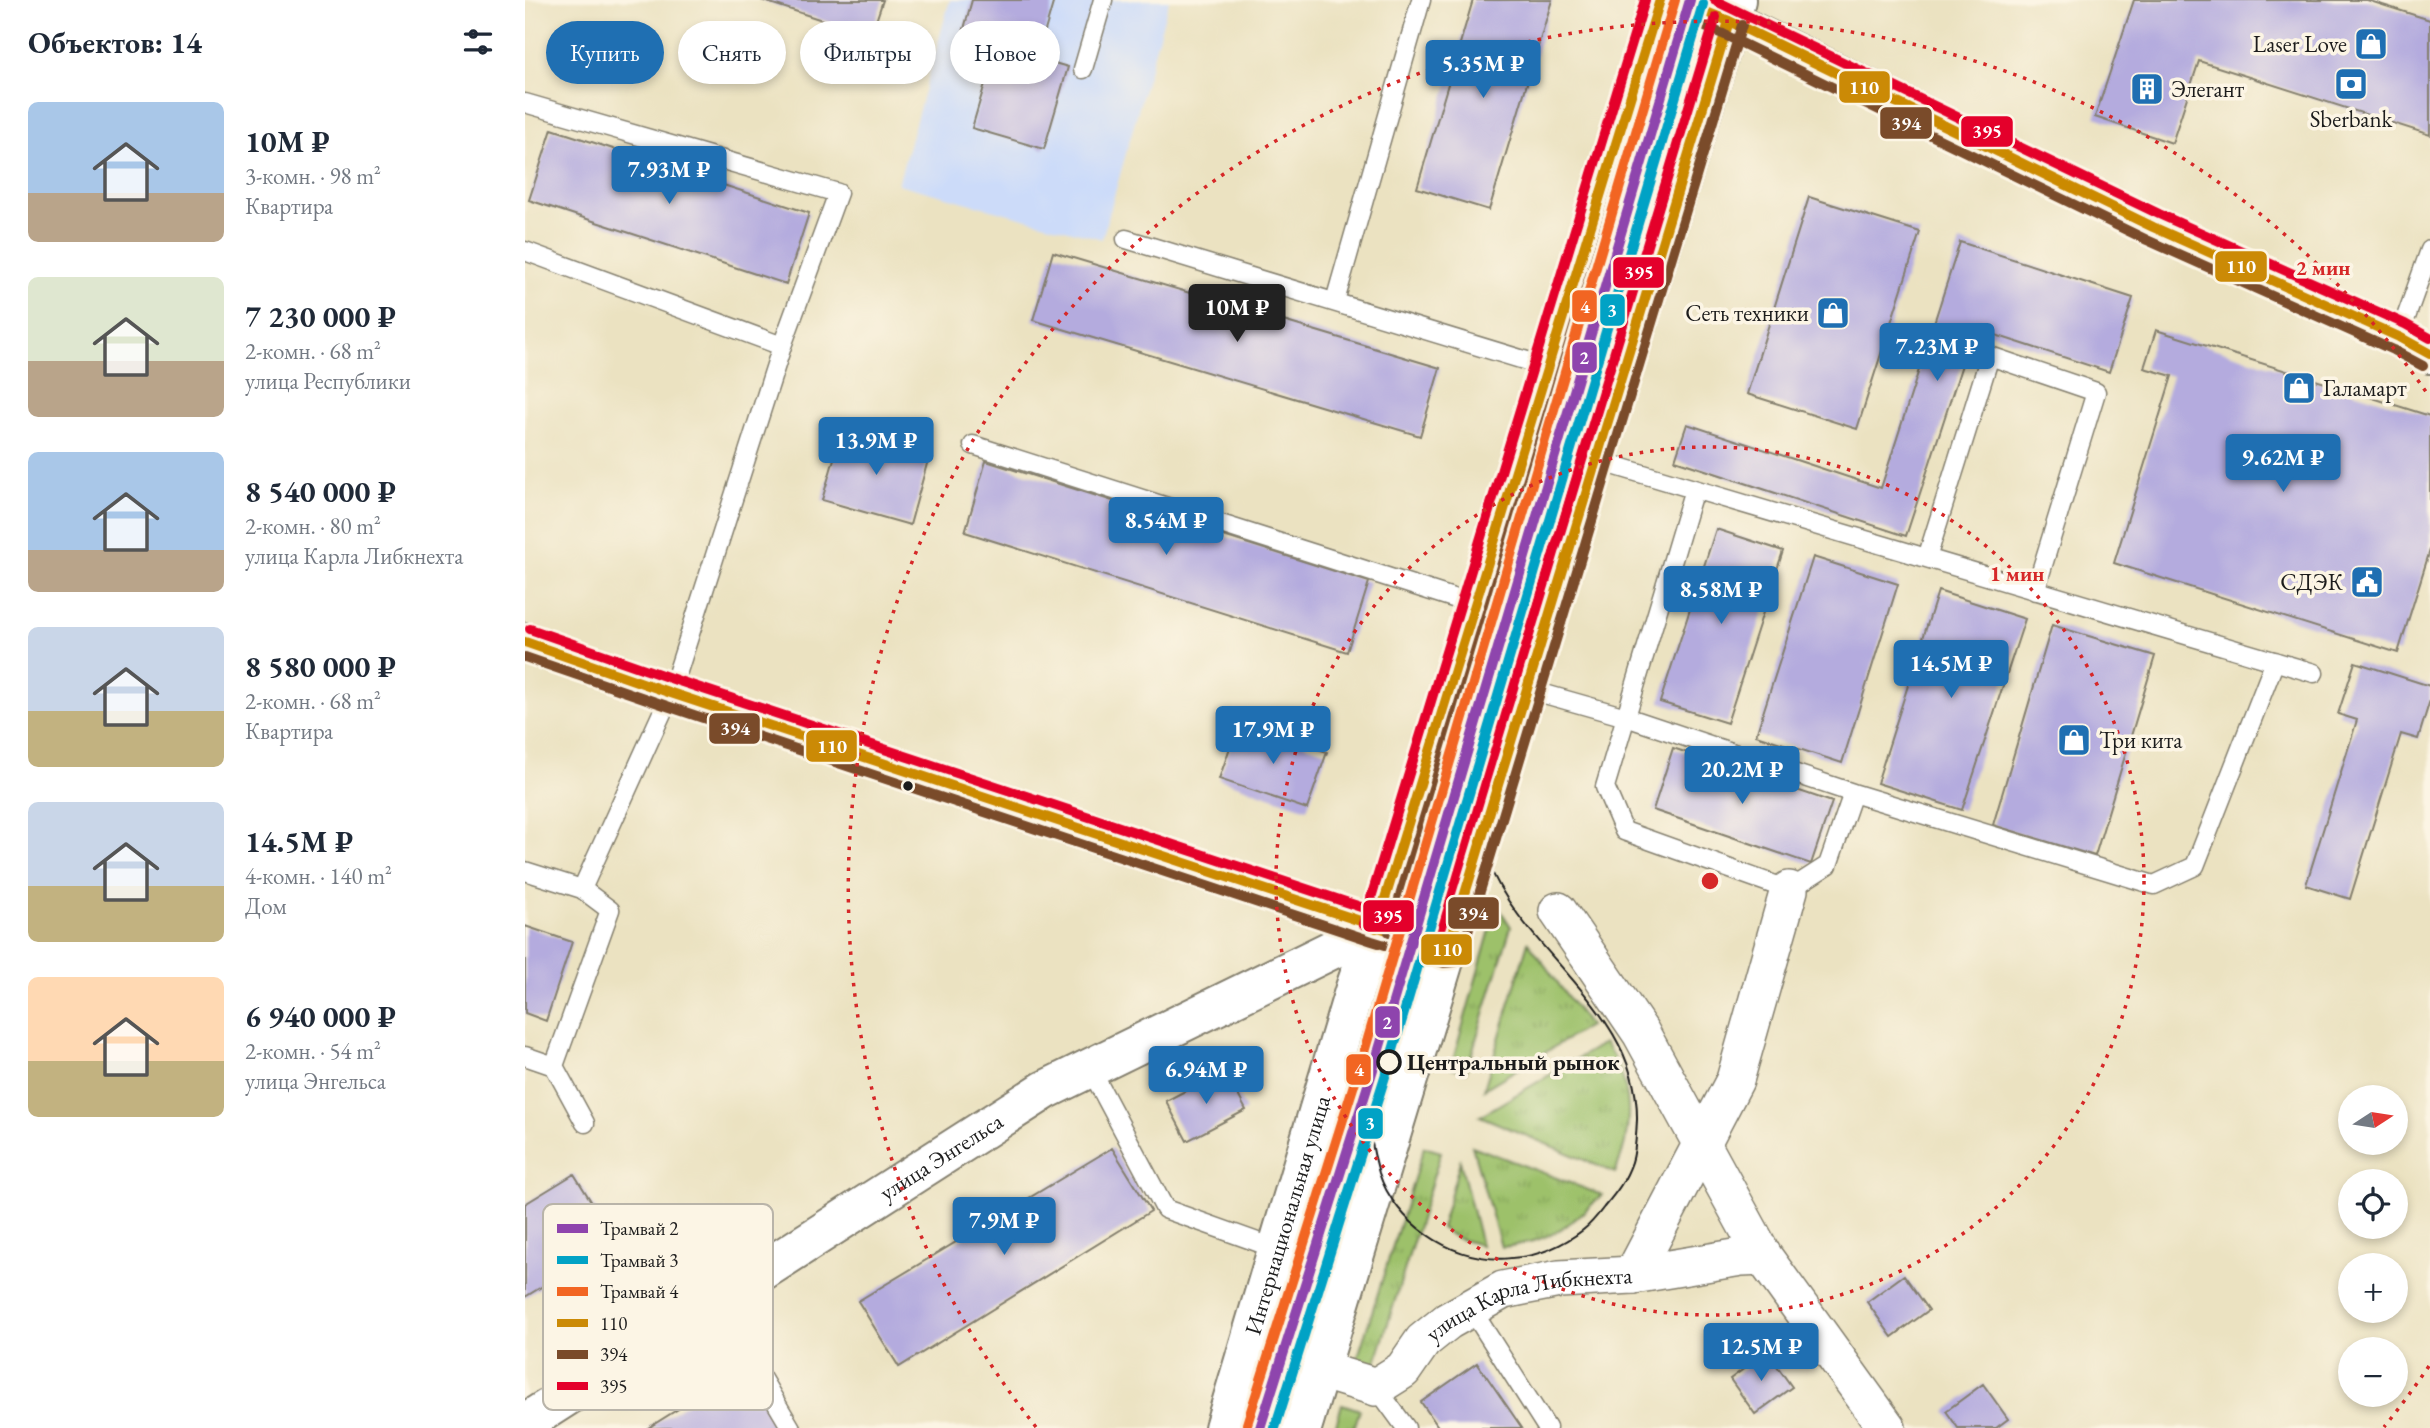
<!DOCTYPE html>
<html lang="ru">
<meta charset="utf-8">
<style>
:root{--surface:#fff;--page:#f6f6f7;--text:#1f2937;--muted:#747a83;--accent:#1f6fb2}
body{margin:0;font-family:"EB Garamond",serif;background:var(--page);color:var(--text);height:100vh;display:flex;flex-direction:column;font-size:26px;white-space:nowrap}
*{box-sizing:border-box;margin:0}
p{font-size:23px;color:var(--muted)}
.icon{flex:none;width:38px;height:38px;fill:none;stroke:currentColor;stroke-width:2;stroke-linecap:round;stroke-linejoin:round}
.map{position:relative;flex:1;overflow:hidden}
.drawer{display:flex;flex-direction:column;background:var(--surface);width:525px}
.drawer>*{flex:none}
.top-card{position:absolute;left:21px;top:21px;width:665px;height:63px;display:flex;gap:14px}
.needle{width:46px;rotate:78deg}
.tools{position:absolute;left:1813px;top:1085px;display:grid;gap:14px}
.tools a{display:grid;place-items:center;width:70px;height:70px;border-radius:50%;background:var(--surface);box-shadow:0 4px 10px #0003;font-size:35px}
.price{position:absolute;translate:-50% -60px;padding:0 16px;border-radius:7px;background:var(--accent);color:#fff;font-size:23px;line-height:46px;filter:drop-shadow(0 2px 4px #0008)}
.price::after{content:'';position:absolute;left:50%;top:42px;width:21px;height:16px;margin-left:-10px;background:inherit;clip-path:polygon(0 0,100% 0,50% 100%)}
.price.selected{background:#222;color:#fff}
ul{padding:0;list-style:none}
li{display:flex;align-items:center;gap:21px;height:175px;padding:0 28px}
li span{display:grid;place-items:center;flex:none;width:196px;height:140px;border-radius:10px;color:#555}
li>.icon{margin-inline-start:auto}
span .icon{width:84px;height:84px;fill:#fffc;stroke-width:1}
li b{font-size:30px}
h2{display:flex;justify-content:space-between;align-items:center;height:84px;padding:0 28px;font-size:30px}
.pill{padding:0 24px;border-radius:32px;background:var(--surface);box-shadow:0 4px 10px #0003;font-size:24px;line-height:63px}
.pill.selected{background:var(--accent);color:#fff}
main{display:flex;flex:1;min-height:0}
.map>svg:first-child{display:block}
</style>
<main>
<section class="drawer">
<h2>Объектов: 14<svg class="icon" aria-label="filters" viewBox="0 0 24 24"><path d="M4 7h16M4 17h16"/><circle cx="9" cy="7" r="2"/><circle cx="15" cy="17" r="2"/></svg></h2>
<ul>
<li><span style="background:linear-gradient(#a9c7e8 65%,#b9a48a 0)"><svg class="icon" aria-label="home" viewBox="0 0 24 24"><path d="M3 11l9-7 9 7M6 9v11h12V9"/></svg></span><div><b>10M ₽</b><p>3-комн. · 98 m²</p><p>Квартира</p></div></li>
<li><span style="background:linear-gradient(#dfe7d0 60%,#b9a48a 0)"><svg class="icon" aria-label="home" viewBox="0 0 24 24"><path d="M3 11l9-7 9 7M6 9v11h12V9"/></svg></span><div><b>7 230 000 ₽</b><p>2-комн. · 68 m²</p><p>улица Республики</p></div></li>
<li><span style="background:linear-gradient(#a9c7e8 70%,#b9a48a 0)"><svg class="icon" aria-label="home" viewBox="0 0 24 24"><path d="M3 11l9-7 9 7M6 9v11h12V9"/></svg></span><div><b>8 540 000 ₽</b><p>2-комн. · 80 m²</p><p>улица Карла Либкнехта</p></div></li>
<li><span style="background:linear-gradient(#c9d6e8 60%,#c2b280 0)"><svg class="icon" aria-label="home" viewBox="0 0 24 24"><path d="M3 11l9-7 9 7M6 9v11h12V9"/></svg></span><div><b>8 580 000 ₽</b><p>2-комн. · 68 m²</p><p>Квартира</p></div></li>
<li><span style="background:linear-gradient(#c9d6e8 60%,#c2b280 0)"><svg class="icon" aria-label="home" viewBox="0 0 24 24"><path d="M3 11l9-7 9 7M6 9v11h12V9"/></svg></span><div><b>14.5M ₽</b><p>4-комн. · 140 m²</p><p>Дом</p></div></li>
<li><span style="background:linear-gradient(#ffd9b3 60%,#c2b280 0)"><svg class="icon" aria-label="home" viewBox="0 0 24 24"><path d="M3 11l9-7 9 7M6 9v11h12V9"/></svg></span><div><b>6 940 000 ₽</b><p>2-комн. · 54 m²</p><p>улица Энгельса</p></div></li>
</ul>
</section>
<div class="map">
<svg width="1905" height="1428" viewBox="0 0 1905 1428">
<defs>
<pattern id="grass-tufts" width="24" height="20" patternUnits="userSpaceOnUse" patternTransform="scale(1.75)"><rect width="24" height="20" fill="#9dc16b"/><path d="M3 7l-1-3M5 7V3M7 7l1-3M15 17l-1-3M17 17v-4M19 17l1-3" fill="none" stroke="#87a55c"/></pattern>
</defs>
<rect width="100%" height="100%" fill="#fcf5e5"/>
<filter id="ink" filterUnits="userSpaceOnUse"><feTurbulence type="fractalNoise" baseFrequency=".0143" numOctaves="2"/><feDisplacementMap in="SourceGraphic" scale="14" xChannelSelector="R" yChannelSelector="G"/><feConvolveMatrix kernelMatrix="1 2 1 2 8 2 1 2 1" color-interpolation-filters="sRGB"/></filter>
<filter id="wash" filterUnits="userSpaceOnUse"><feTurbulence type="fractalNoise" baseFrequency=".00686" numOctaves="4" result="noise"/><feDisplacementMap in="SourceGraphic" scale="28" xChannelSelector="R" yChannelSelector="G"/><feGaussianBlur stdDeviation="1.57" result="paint"/><feColorMatrix in="noise" values="0 0 0 0 0 0 0 0 0 0 0 0 0 0 0 0 0 1.4 0 .05"/><feComposite in="paint" operator="in"/></filter>
<g filter="url(#wash)">
<rect width="100%" height="100%" fill="#ebe2c1"/>
<path fill="#ccdbf9" d="M 425,0 L 644,0 L 577,239 L 373,184 Z"/>
<path fill="url(#grass-tufts)" stroke="#5c6e44" stroke-width="2" d="M 972,905 L 986,927 L 941,1072 L 926,1067 Z
M 1003,942 L 1064,1026 L 959,1089 Z
M 1079,1043 C 1109,1081 1109,1129 1090,1173 L 955,1116 Z
M 947,1146 L 1077,1195 C 1042,1228 1025,1242 976,1247 Z
M 899,1147 L 916,1152 L 849,1368 L 831,1363 Z
M 935,1161 L 956,1245 L 931,1238 L 916,1228 Z
M 817,1404 L 835,1410 L 829,1428 L 810,1428 Z"/>
<g id="blocks">
<path fill="#b4abde" d="M 236,0 L 358,0 L 346,36 Z
M 447,0 L 529,0 L 512,58 L 543,67 L 519,149 L 447,128 L 471,46 L 437,36 Z
M 948,0 L 1027,0 L 964,210 L 892,188 Z
M 1609,0 L 1842,0 L 1905,20 L 1905,135 L 1674,61 L 1647,143 L 1570,117 Z
M 27,129 L 284,213 L 261,284 L 4,200 Z
M 1284,197 L 1395,232 L 1332,429 L 1222,394 Z
M 1435,242 L 1608,298 L 1584,372 L 1449,328 L 1381,536 L 1150,460 L 1162,424 L 1356,488 Z
M 528,252 L 915,368 L 895,436 L 508,320 Z
M 1631,330 L 1905,416 L 1905,550 L 1873,653 L 1589,563 L 1647,376 L 1619,368 Z
M 318,428 L 405,453 L 385,525 L 297,500 Z
M 461,461 L 844,582 L 822,652 L 440,532 Z
M 1191,529 L 1258,551 L 1202,723 L 1135,702 Z
M 1288,557 L 1373,584 L 1317,763 L 1231,735 Z
M 1413,591 L 1500,619 L 1437,810 L 1352,783 Z
M 1527,625 L 1630,656 L 1570,856 L 1468,825 Z
M 1830,662 L 1905,686 L 1905,700 L 1893,739 L 1876,734 L 1825,899 L 1781,885 L 1832,720 L 1813,714 Z
M 714,722 L 802,752 L 782,809 L 694,779 Z
M 1148,748 L 1307,802 L 1286,864 L 1128,810 Z
M 0,926 L 47,942 L 21,1021 L 0,1013 Z
M 700,1070 L 721,1110 L 662,1141 L 641,1101 Z
M 587,1148 L 626,1211 L 374,1367 L 333,1301 Z
M 49,1174 L 91,1241 L 0,1297 L 0,1204 Z
M 1379,1275 L 1404,1310 L 1367,1337 L 1342,1302 Z
M 1242,1352 L 1267,1387 L 1230,1414 L 1205,1379 Z
M 952,1363 L 962,1377 L 997,1428 L 914,1428 L 896,1402 Z
M 219,1368 L 256,1428 L 123,1428 Z
M 1458,1384 L 1483,1419 L 1471,1428 L 1433,1428 L 1421,1411 Z"/>
</g>
</g>
<g filter="url(#ink)">
<use href="#blocks" fill-opacity="0" stroke="#847f6e" stroke-width="2"/>
<g fill="none" stroke-linecap="round" stroke-linejoin="round">
<defs>
<path id="service" d="M 558,69 L 578,0
M 0,103 L 313,193 L 257,346
M 601,239 L 1022,367
M 0,251 L 257,346 L 146,693 L 57,889 L 85,910 L 29,1066 L 60,1123
M 810,301 L 896,0
M 1874,337 L 1905,250
M 448,445 L 950,605
M 1071,460 L 1789,673
M 1169,489 L 1080,787 L 1099,831 L 1264,890 L 1303,865 L 1328,793 L 1629,885 L 1670,866 L 1750,661
M 1402,558 L 1465,356 L 1571,392 L 1510,591
M 1002,689 L 1101,717 L 1328,793
M 0,871 L 57,889
M 0,1056 L 29,1066
M 565,1068 L 640,1209 L 752,1249
M 191,1301 L 266,1428
M 945,1307 L 1022,1428
M 851,1387 L 881,1428"/>
<g id="minor">
<path d="M 1033,911 L 1116,1033 L 1238,1256 L 1362,1428"/>
<path d="M 1108,1275 L 1210,1080 L 1264,890"/>
<path id="s1" d="M 795,1370 L 851,1387 L 878,1370 L 898,1341 L 923,1321 L 978,1290 L 1034,1279 L 1108,1275 L 1216,1257 L 1238,1256"/>
</g>
<path id="tertiary" d="M 1204,21 L 1628,227 L 1874,337 L 1905,354
M 0,642 L 146,693 L 851,928 L 923,950"/>
<g id="secondary">
<path d="M 1150,0 L 1204,21"/>
<path id="s2" d="M 0,1423 L 520,1090 L 851,928"/>
<path id="s3" d="M 699,1428 L 830,988 L 851,928 L 1135,0"/>
<path d="M 777,1428 L 1211,0"/>
</g>
</defs>
<use href="#service" stroke="#847f6e" stroke-width="21"/>
<use href="#minor" stroke="#847f6e" stroke-width="40"/>
<use href="#tertiary" stroke="#847f6e" stroke-width="42"/>
<use href="#secondary" stroke="#847f6e" stroke-width="42"/>
<use href="#service" stroke="#fff" stroke-width="18"/>
<use href="#minor" stroke="#fff" stroke-width="37"/>
<use href="#tertiary" stroke="#fff" stroke-width="38"/>
<use href="#secondary" stroke="#fff" stroke-width="38"/>
<path stroke="#1c1c1c" stroke-width="2" d="M 850,1063 C 848,1077 844,1091 843,1105 C 843,1127 848,1152 854,1173 C 862,1198 881,1220 901,1234 C 950,1269 1011,1266 1058,1230 C 1066,1224 1073,1215 1079,1207 C 1091,1193 1101,1180 1107,1162 C 1111,1150 1111,1134 1112,1120 C 1114,1009 999,956 962,860 C 951,832 955,801 959,772"/>
<defs>
<path id="bus-1" d="M 1150,0 L 1204,21 L 1628,227 L 1874,337 L 1905,354
M 0,642 L 146,693 L 923,950 L 1204,21
M 851,928 L 1135,0"/>
<path id="bus-2" d="M 1145,13 L 1198,34 L 1622,240 L 1868,350 L 1898,366
M 0,657 L 142,706 L 847,941 L 919,963 L 930,962 L 936,954 L 1217,25
M 864,932 L 1148,4"/>
<path id="bus-3" d="M 1189,0 L 1634,214 L 1880,324 L 1905,338
M 5,629 L 151,680 L 914,933 L 1191,17
M 838,924 L 1120,0"/>
</defs>
<use href="#bus-1" stroke="#fcf5e5" stroke-width="16"/>
<use href="#bus-2" stroke="#fcf5e5" stroke-width="16"/>
<use href="#bus-3" stroke="#fcf5e5" stroke-width="16"/>
<use href="#bus-1" stroke="#cb8a06" stroke-width="10"/>
<use href="#bus-2" stroke="#7a4b2a" stroke-width="10"/>
<use href="#bus-3" stroke="#e4002b" stroke-width="10"/>
<defs>
<path id="tram-1" d="M 735,1428 L 850,1063 L 1165,0"/>
<path id="tram-2" d="M 750,1428 L 863,1067 L 1178,4"/>
<path id="tram-3" d="M 722,1424 L 837,1059 L 1150,0"/>
</defs>
<use href="#tram-1" stroke="#fcf5e5" stroke-width="16"/>
<use href="#tram-2" stroke="#fcf5e5" stroke-width="16"/>
<use href="#tram-3" stroke="#fcf5e5" stroke-width="16"/>
<use href="#tram-1" stroke="#8e44ad" stroke-width="10"/>
<use href="#tram-2" stroke="#01a2c5" stroke-width="10"/>
<use href="#tram-3" stroke="#f26522" stroke-width="10"/>
</g>
</g>
<g fill="none" stroke="#d62828" stroke-width="3.5" stroke-dasharray="3.5 7">
<circle cx="1185" cy="881" r="434"/>
<path d="M1904 1366A867 867 0 0 1 1859 1427M511 1427A867 867 0 1 1 1904 396"/>
</g>
<defs>
<symbol id="shop-square" viewBox="-11 -11 22 22"><rect x="-9" y="-9" width="18" height="18" rx="4" fill="#1f6fb2" stroke="#fcf5e5"/><path d="M-5-2.5h2.3a2.7 3.5 0 0 1 5.4 0H5L5.5 6h-11ZM-1.5-2.5h3a1.5 2.3 0 0 0-3 0Z" fill="#fff"/></symbol>
<symbol id="bank-square" viewBox="-11 -11 22 22"><rect x="-9" y="-9" width="18" height="18" rx="4" fill="#1f6fb2" stroke="#fcf5e5"/><path d="M-6-4H6V4H-6ZM0-2.3a2.3 2.3 0 1 0 0 4.6a2.3 2.3 0 1 0 0-4.6Z" fill="#fff"/></symbol>
<symbol id="building-square" viewBox="-11 -11 22 22"><rect x="-9" y="-9" width="18" height="18" rx="4" fill="#1f6fb2" stroke="#fcf5e5"/><path d="M-4-6H4V6H1V3H-1V6H-4ZM-2.5-4.3h1.7v1.8h-1.7ZM.8-4.3h1.7v1.8H.8ZM-2.5-1h1.7V.8h-1.7ZM.8-1h1.7V.8H.8Z" fill="#fff"/></symbol>
<symbol id="civic-square" viewBox="-11 -11 22 22"><rect x="-9" y="-9" width="18" height="18" rx="4" fill="#1f6fb2" stroke="#fcf5e5"/><path d="M-.6-6.5H3V-4.5H.6V-3L4-1V1h2V6H-6V1h2V-1L-.6-3ZM-1.2 2.5V6h2.4V2.5Z" fill="#fff"/></symbol>
</defs>
<g fill-rule="evenodd">
<use href="#shop-square" x="1827" y="25" width="38" height="38"/>
<use href="#bank-square" x="1807" y="65" width="38" height="38"/>
<use href="#building-square" x="1603" y="70" width="38" height="38"/>
<use href="#shop-square" x="1289" y="294" width="38" height="38"/>
<use href="#shop-square" x="1755" y="369" width="38" height="38"/>
<use href="#civic-square" x="1823" y="563" width="38" height="38"/>
<use href="#shop-square" x="1530" y="721" width="38" height="38"/>
</g>
<circle fill="#1c1c1c" stroke="#fcf5e5" stroke-width="2.5" cx="383" cy="786" r="6"/>
<circle fill="#fcf5e5" stroke="#1c1c1c" stroke-width="3.5" cx="864" cy="1062" r="11"/>
<g text-anchor="middle" dominant-baseline="central" stroke-width="7" stroke-linejoin="round" paint-order="stroke">
<g font-size="23" fill="#1c1c1c" stroke="#fcf5e5" text-anchor="end">
<text x="1822" y="44">Laser Love</text>
<text x="1646" y="89" text-anchor="start">Элегант</text>
<text x="1826" y="119" text-anchor="middle">Sberbank</text>
<text x="1284" y="313">Сеть техники</text>
<text x="1798" y="388" text-anchor="start">Галамарт</text>
<text x="1818" y="582">СДЭК</text>
<text x="1574" y="740" text-anchor="start">Три кита</text>
</g>
<g font-size="23" font-weight="bold" fill="#1c1c1c" stroke="#fcf5e5" text-anchor="start">
<text x="882" y="1062">Центральный рынок</text>
</g>
<g font-size="23" fill="#1c1c1c" stroke="#fcf5e5">
<text stroke="none"><textPath href="#s2" startOffset="494">улица Энгельса</textPath></text>
<text stroke="none"><textPath href="#s3" startOffset="222">Интернациональная улица</textPath></text>
<text stroke="none"><textPath href="#s1" startOffset="242">улица Карла Либкнехта</textPath></text>
</g>
</g>
<rect x="18" y="1204" width="230" height="206" rx="10" fill="#fcf5e5" stroke="#b9b4a9" stroke-width="2"/>
<rect x="32" y="1224" width="31" height="9" fill="#8e44ad"/>
<rect x="32" y="1256" width="31" height="8" fill="#01a2c5"/>
<rect x="32" y="1287" width="31" height="9" fill="#f26522"/>
<rect x="32" y="1319" width="31" height="8" fill="#cb8a06"/>
<rect x="32" y="1350" width="31" height="9" fill="#7a4b2a"/>
<rect x="32" y="1382" width="31" height="8" fill="#e4002b"/>
<g font-size="19" fill="#1c1c1c">
<text x="75" y="1235">Трамвай 2</text>
<text x="75" y="1267">Трамвай 3</text>
<text x="75" y="1298">Трамвай 4</text>
<text x="75" y="1330">110</text>
<text x="75" y="1361">394</text>
<text x="75" y="1393">395</text>
</g>
<circle cx="1185" cy="881" r="10" fill="#d62828" stroke="#fcf5e5" stroke-width="3.5"/>
<g font-size="21" text-anchor="middle" font-weight="bold" fill="#d62828" stroke="#fcf5e5" stroke-width="7" stroke-linejoin="round" paint-order="stroke">
<text x="1798" y="275">2 мин</text>
<text x="1492" y="581">1 мин</text>
</g>
<g stroke="#fcf5e5" stroke-width="2.5">
<rect x="1313" y="70" width="53" height="34" rx="7" fill="#cb8a06"/>
<rect x="1354" y="106" width="54" height="34" rx="7" fill="#7a4b2a"/>
<rect x="1435" y="115" width="54" height="33" rx="7" fill="#e4002b"/>
<rect x="1689" y="250" width="54" height="33" rx="7" fill="#cb8a06"/>
<rect x="1087" y="256" width="53" height="33" rx="7" fill="#e4002b"/>
<rect x="1046" y="289" width="27" height="34" rx="7" fill="#f26522"/>
<rect x="1074" y="293" width="27" height="34" rx="7" fill="#01a2c5"/>
<rect x="1046" y="341" width="27" height="33" rx="7" fill="#8e44ad"/>
<rect x="183" y="712" width="53" height="33" rx="7" fill="#7a4b2a"/>
<rect x="280" y="729" width="53" height="34" rx="7" fill="#cb8a06"/>
<rect x="922" y="896" width="53" height="34" rx="7" fill="#7a4b2a"/>
<rect x="837" y="899" width="53" height="34" rx="7" fill="#e4002b"/>
<rect x="895" y="933" width="53" height="33" rx="7" fill="#cb8a06"/>
<rect x="849" y="1005" width="27" height="34" rx="7" fill="#8e44ad"/>
<rect x="820" y="1053" width="27" height="33" rx="7" fill="#f26522"/>
<rect x="832" y="1107" width="27" height="33" rx="7" fill="#01a2c5"/>
</g>
<g font-size="19" text-anchor="middle" font-weight="bold" fill="#fff">
<text x="1339" y="94">110</text>
<text x="1381" y="130">394</text>
<text x="1462" y="138">395</text>
<text x="1716" y="273">110</text>
<text x="1114" y="279">395</text>
<text x="1060" y="313">4</text>
<text x="1087" y="317">3</text>
<text x="1059" y="364">2</text>
<text x="210" y="735">394</text>
<text x="307" y="753">110</text>
<text x="948" y="920">394</text>
<text x="863" y="923">395</text>
<text x="922" y="956">110</text>
<text x="862" y="1029">2</text>
<text x="834" y="1076">4</text>
<text x="845" y="1130">3</text>
</g>
</svg>
<div class="tools">
<a><svg class="needle" viewBox="-14 -14 28 28"><path d="M0-13l5 13h-10z" fill="#e53935"/><path d="M0 13l5-13h-10z" fill="#747a83"/></svg></a>
<a><svg class="icon" aria-label="locate" viewBox="0 0 24 24"><circle cx="12" cy="12" r="6"/><path d="M12 2v4M12 18v4M2 12h4M18 12h4"/></svg></a>
<a>+</a>
<a>−</a>
</div>
<b class="price" style="left:958px;top:100px">5.35M ₽</b>
<b class="price" style="left:144px;top:206px">7.93M ₽</b>
<b class="price selected" style="left:712px;top:344px">10M ₽</b>
<b class="price" style="left:1412px;top:383px">7.23M ₽</b>
<b class="price" style="left:351px;top:477px">13.9M ₽</b>
<b class="price" style="left:1758px;top:494px">9.62M ₽</b>
<b class="price" style="left:641px;top:557px">8.54M ₽</b>
<b class="price" style="left:1196px;top:626px">8.58M ₽</b>
<b class="price" style="left:1426px;top:700px">14.5M ₽</b>
<b class="price" style="left:748px;top:766px">17.9M ₽</b>
<b class="price" style="left:1217px;top:806px">20.2M ₽</b>
<b class="price" style="left:681px;top:1106px">6.94M ₽</b>
<b class="price" style="left:479px;top:1257px">7.9M ₽</b>
<b class="price" style="left:1236px;top:1383px">12.5M ₽</b>
<div class="top-card">
<a class="pill selected">Купить</a>
<a class="pill">Снять</a>
<a class="pill">Фильтры</a>
<a class="pill">Новое</a>
</div>
</div>
</main>
